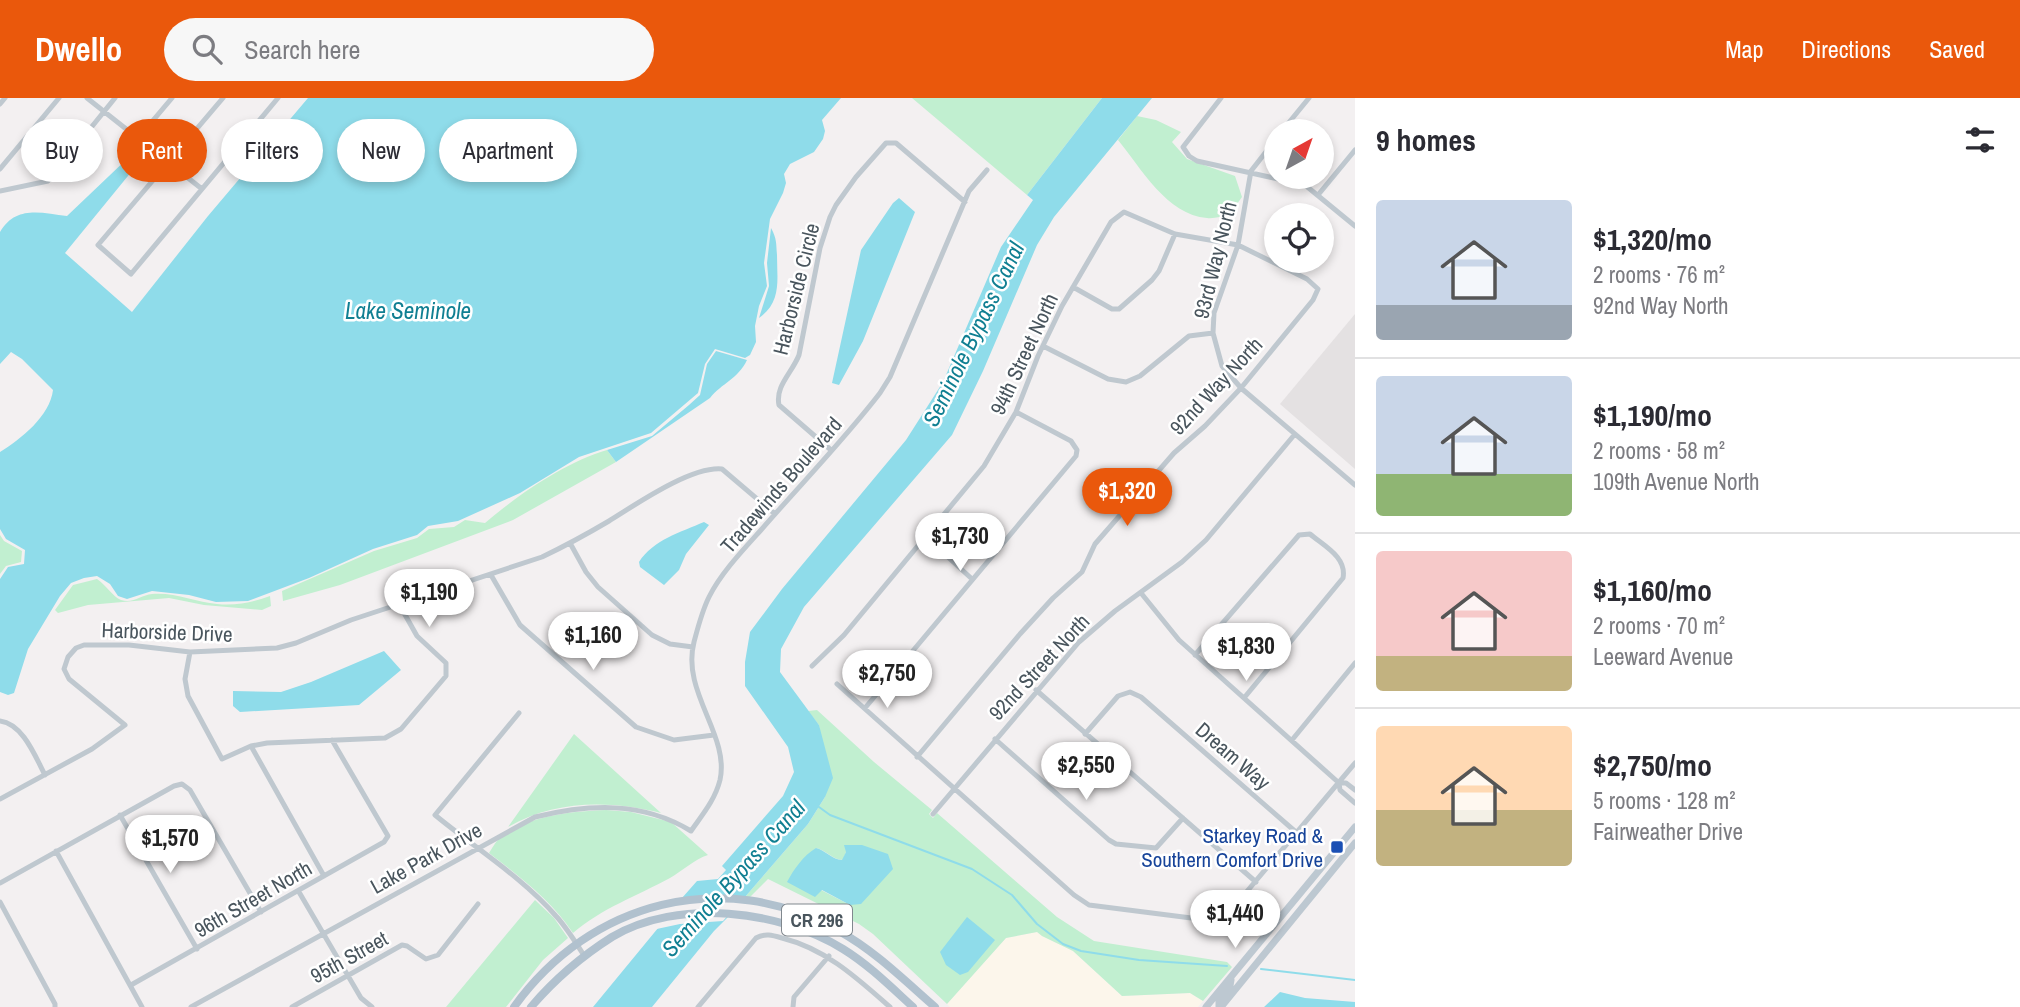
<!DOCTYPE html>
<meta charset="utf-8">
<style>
:root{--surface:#fff;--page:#f7f7f7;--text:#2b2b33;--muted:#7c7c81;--line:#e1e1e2;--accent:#ea580c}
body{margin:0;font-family:"Archivo Narrow",sans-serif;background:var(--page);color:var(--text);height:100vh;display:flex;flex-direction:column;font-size:26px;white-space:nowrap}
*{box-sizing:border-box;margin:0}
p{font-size:23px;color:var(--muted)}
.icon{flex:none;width:38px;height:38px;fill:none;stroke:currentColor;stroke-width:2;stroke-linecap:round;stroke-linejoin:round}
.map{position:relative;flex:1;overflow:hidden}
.sheet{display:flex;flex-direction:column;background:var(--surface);width:665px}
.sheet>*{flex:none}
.hud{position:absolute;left:21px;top:21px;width:665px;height:63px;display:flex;gap:14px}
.needle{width:46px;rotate:40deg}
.buttons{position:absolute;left:1264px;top:21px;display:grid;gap:14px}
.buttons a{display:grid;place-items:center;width:70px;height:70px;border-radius:50%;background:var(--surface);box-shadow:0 4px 10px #0003;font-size:35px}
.price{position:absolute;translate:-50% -60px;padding:0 16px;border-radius:24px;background:#fff;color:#222;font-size:23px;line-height:46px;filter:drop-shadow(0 2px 4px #0008)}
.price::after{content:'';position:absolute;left:50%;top:42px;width:21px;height:16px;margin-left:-10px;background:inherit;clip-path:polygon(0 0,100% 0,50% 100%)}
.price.selected{background:var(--accent);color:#fff}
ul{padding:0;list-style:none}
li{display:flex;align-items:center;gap:21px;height:175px;padding:0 21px}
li+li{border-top:2px solid var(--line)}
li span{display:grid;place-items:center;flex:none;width:196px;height:140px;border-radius:7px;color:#555}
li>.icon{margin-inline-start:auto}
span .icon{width:84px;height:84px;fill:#fffc;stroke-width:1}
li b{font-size:30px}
h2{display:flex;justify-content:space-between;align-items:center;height:84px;padding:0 21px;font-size:30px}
.chip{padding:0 24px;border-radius:32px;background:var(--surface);box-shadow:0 4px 10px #0003;font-size:24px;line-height:63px}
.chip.selected{background:var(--accent);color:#fff}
header{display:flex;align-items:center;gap:42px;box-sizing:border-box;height:98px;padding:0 35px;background:var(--accent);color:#fff}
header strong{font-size:33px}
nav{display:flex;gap:38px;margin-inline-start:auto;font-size:24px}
.search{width:490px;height:63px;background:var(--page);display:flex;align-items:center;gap:18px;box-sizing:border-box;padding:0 24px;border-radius:38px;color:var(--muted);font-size:26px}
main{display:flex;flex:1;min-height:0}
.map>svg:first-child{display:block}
</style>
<header>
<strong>Dwello</strong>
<div class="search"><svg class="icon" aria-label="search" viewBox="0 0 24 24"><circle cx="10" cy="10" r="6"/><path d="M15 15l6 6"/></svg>Search here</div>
<nav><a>Map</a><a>Directions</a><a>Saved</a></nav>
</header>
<main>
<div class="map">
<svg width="1355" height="909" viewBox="0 0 1355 909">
<rect width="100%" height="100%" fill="#f3f0f1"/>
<path fill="#fcf6eb" d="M 1037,834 L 1042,838 L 1073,853 L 1122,898 L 1190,895 L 1203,903 L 1198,909 L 950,909 L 947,906 L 1006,840 Z"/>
<path fill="#e4e1e2" d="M 1355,216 L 1355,371 L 1280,306 Z"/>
<path fill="#c1efd0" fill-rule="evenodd" d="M 912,0 L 1102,0 L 1027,97 Z
M 1137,18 L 1156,22 L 1181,34 L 1172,44 L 1187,61 L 1235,78 L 1242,99 L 1229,117 C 1222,118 1214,121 1207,120 C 1167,117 1141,70 1118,42 Z
M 607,352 L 616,364 L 513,422 L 340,487 L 283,503 L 282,493 L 374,453 L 417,440 L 429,431 L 454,429 L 465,422 L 485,425 C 519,396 564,365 607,352 Z
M 0,437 L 4,443 L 22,453 L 21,464 L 6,468 L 0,476 Z
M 97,481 C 105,486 113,499 121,502 C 133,506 141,497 152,496 C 174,494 196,504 217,506 C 236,508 253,504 270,498 L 271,508 L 262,512 L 204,507 L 169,500 L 88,507 L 58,515 L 55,512 L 73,487 Z
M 817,612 L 874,664 L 932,712 L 929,716 L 933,720 L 937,715 L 1057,819 L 1094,843 L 1227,864 L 1232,869 L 1203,903 L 1190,895 L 1122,898 L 1073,853 L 1042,838 L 1037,834 L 1006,840 L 947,906 L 873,836 L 859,826 L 768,781 L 749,800 L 745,799 L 808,726 L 825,699 L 819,627 L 808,613 ZM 816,750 C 826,752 833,762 843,762 L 846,754 L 850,807 L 821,792 Z
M 574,636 L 661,715 C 609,702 555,702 508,729 Z
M 606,712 L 631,714 L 671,724 L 708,757 C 695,761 682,773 670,780 C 637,798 602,810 573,835 C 552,803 519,778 489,755 C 492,751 495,744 499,741 C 524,718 574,713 606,712 Z
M 535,802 L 554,820 L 568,840 L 543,862 L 506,909 L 446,909 Z"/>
<path fill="#8fdcea" d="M 308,0 L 841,0 L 822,22 L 825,33 L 823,41 L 814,54 L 790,66 L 784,76 L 786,85 L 783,95 L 770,121 L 764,165 L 767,188 L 759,208 L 755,228 L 756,244 L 750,257 L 745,260 L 715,251 L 705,266 L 698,295 L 651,335 L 579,359 L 520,395 L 458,423 L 428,428 L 417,437 L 373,451 L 309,480 L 248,503 L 216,504 L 189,497 L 152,493 L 127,501 L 118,498 L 110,486 L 97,478 L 84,480 L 71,485 L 60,498 L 28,551 L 14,595 L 8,597 L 0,594 L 0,481 L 8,469 L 24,466 L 25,452 L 6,441 L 0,431 L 0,354 C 21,341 50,318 53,292 L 22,261 L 11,254 L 0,266 L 0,134 C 16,107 41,115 67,118 L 130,58 L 141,62 L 65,155 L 132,214 L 208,118 Z
M 1102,0 L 1152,0 L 1054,119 L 1037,147 L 983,273 L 952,337 L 804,509 L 781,551 L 780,574 L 819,627 L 833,680 L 825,699 L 808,726 L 745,799 L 682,800 L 697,783 L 718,781 L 726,772 L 722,768 L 783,698 L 794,674 L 788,649 L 745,588 L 745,564 L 750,534 L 782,491 L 906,342 L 943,284 L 1001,149 L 1033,102 L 1027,97 Z
M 899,100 L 915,114 L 863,243 L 839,287 L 832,285 L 861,152 L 893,105 Z
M 771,130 C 777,141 776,145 777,157 C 777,182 782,204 759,220 L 769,188 L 767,165 Z
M 716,253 L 747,262 C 738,281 722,285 710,300 L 616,364 L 607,352 L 652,338 L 689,307 L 700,297 L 707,266 Z
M 704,424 L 709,427 L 686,456 L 679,472 L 664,487 L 640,469 L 639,464 C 653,442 681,434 704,424 Z
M 384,553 L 401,572 L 359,607 L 240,614 L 233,608 L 233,593 L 281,594 L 311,584 Z
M 844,747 L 862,747 L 888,756 L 893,771 L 861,806 L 850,807 L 822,792 L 815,799 L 787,784 C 794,771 803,758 816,750 C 825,752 833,762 842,762 L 846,754 Z
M 729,818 L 714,833 L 652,909 L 593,909 L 663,824 Z
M 967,819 L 995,842 L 968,874 L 960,877 L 946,867 L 940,854 Z
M 1280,894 L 1305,900 L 1355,904 L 1355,909 L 1264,909 Z"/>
<path fill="#f3f0f1" d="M 730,815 L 723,823 L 680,826 L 652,832 L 661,821 Z"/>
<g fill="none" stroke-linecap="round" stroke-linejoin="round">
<path stroke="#8fdcea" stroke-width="2" d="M 819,709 L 830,717 L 972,771 L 1012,797 L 1037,826 L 1063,846 L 1081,853 L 1139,862 L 1227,868
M 1261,871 L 1355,882"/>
<path stroke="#bfc8cf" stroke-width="5" d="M 87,0 L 202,91
M 223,0 L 98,147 L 131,176 L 278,0
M 1221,0 L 1183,49 L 1189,58 L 1197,63 L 1305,87 L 1355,128
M 0,6 L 5,0
M 1282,33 L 1309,0
M 139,39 L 172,0
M 1276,41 L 1251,73 L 1238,147 L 1214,215 L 1213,235 L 1222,268 L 1241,290 L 1355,387
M 0,71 L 59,0
M 0,93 L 48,83 L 115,0
M 1318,97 L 1355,52
M 1073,189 L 1112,211 L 1119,211 L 1152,182 L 1159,173 L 1175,136
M 1043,248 L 1108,281 L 1126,284 L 1140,278 L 1189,238 L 1213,235
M 831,352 L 779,307 C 775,288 792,275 799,257 L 820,150 L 830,119 L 836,107 L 856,79 L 886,45 L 896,45 L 965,104
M 570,445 L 586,474 L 598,489 L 652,537 L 670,546 L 693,549
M 949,460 L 972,481
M 491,477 L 520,527 L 636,629 L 674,642 L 714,637
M 1141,495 L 1179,542 L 1339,685
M 190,554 L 185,581 L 188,598 L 222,661 L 251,648 L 267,645 L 385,640 L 401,631 L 446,578 L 446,565 L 417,538 L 399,506
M 1195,557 L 1299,437 L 1310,436 C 1324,448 1347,459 1343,480 L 1244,600
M 812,568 L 844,537 L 984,368 L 1016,314 L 1038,258 L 1062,208 L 1111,124 L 1124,114 L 1175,136 L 1238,147 L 1307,181 L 1318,191 L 1313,202 L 1241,290 L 1205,328 L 1174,355 L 1095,446 L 1082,474 L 1053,500 L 1020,536 L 917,659
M 837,586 L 1074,797 L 1089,807 L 1207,822 L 1221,819 L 1233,810 L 1355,665
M 1036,592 L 1256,784
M 865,610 L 1076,358 L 1077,352 L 1071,343 L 1016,314
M 519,615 L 435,717 C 475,750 522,779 556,818 C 567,830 576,845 585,859
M 0,623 C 23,626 35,658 45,677
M 1085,636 L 1118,598 L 1130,594 L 1141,599 L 1297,735
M 995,641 L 1109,742 L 1116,746 L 1156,750 L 1183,720
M 1292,642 L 1355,565
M 251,648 L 324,778
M 1355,692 L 1346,685 L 1339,685 L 1340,692 L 1355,705
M 0,701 L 92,651 L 125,627 L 69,581 L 64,571 L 68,559 L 76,550 L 84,547 L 129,547 L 190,554 L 277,550 L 296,545 L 351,522 L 542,459 C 565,448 587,436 609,423 C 635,407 691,368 722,371 L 775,416
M 933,716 L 1079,544 L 1115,513 L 1182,464 L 1206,442 L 1295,336
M 120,717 L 197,851
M 56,753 L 142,909
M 0,785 L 174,688 L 182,686 L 190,692 L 261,814
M 299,794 L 361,900 L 372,909
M 0,804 L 55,906 L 55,909
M 1236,807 L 1260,827 L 1274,826
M 131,887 L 384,744 L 388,738 L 332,642
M 191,909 L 535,719 C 589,706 642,703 691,733 C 702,717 715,702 720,682 C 730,637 681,594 694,544 C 698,529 702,513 709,499 C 721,475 743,452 761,432 C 800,387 843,343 880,295 L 890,279 L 969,93 L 987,72
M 292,909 L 402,847 L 407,848 L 426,861 L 438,857 L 478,806
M 698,909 L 756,840 C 765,835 772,837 782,840 C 826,851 857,880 890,909
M 793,909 L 794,899 L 829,858"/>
<path stroke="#bdc8d1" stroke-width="7" d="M 1206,909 L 1355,729
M 1219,909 L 1219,902 L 1230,888 L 1231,882
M 1221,909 L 1355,745"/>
<path stroke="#b1c1ce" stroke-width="8" d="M 514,909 C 590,803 724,768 839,833 C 875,853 904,882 935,909
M 531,909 C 554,882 582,858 612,839 C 678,800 780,812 843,851 C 869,867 891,889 913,909"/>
</g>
<rect fill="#1a4fb4" stroke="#fff" stroke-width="2.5" x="1330" y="742" width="14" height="14" rx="3.5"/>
<g text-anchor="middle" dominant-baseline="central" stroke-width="5" stroke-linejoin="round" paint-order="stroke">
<rect fill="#fff" stroke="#80888e" stroke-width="2" x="782" y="806.5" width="70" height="31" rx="5"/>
<g font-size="19" font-weight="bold" fill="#49555d">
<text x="817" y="822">CR 296</text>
</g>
<g font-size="21" fill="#49555d" stroke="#fff">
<text transform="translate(1215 162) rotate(-76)">93rd Way North</text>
<text transform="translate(796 191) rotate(-76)">Harborside Circle</text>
<text transform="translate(1024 256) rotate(-65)">94th Street North</text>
<text transform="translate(1216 288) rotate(-47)">92nd Way North</text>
<text transform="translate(781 387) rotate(-49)">Tradewinds Boulevard</text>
<text transform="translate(167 534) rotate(2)">Harborside Drive</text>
<text transform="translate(1039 569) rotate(-47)">92nd Street North</text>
<text transform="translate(1233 658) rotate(41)">Dream Way</text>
<text transform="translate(426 760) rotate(-29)">Lake Park Drive</text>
<text transform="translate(253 801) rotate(-30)">96th Street North</text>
<text transform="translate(349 859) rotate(-29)">95th Street</text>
</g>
<g font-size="21" fill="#164399" stroke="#fff" text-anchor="end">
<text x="1323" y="737">Starkey Road &amp;<tspan x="1323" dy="24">Southern Comfort Drive</tspan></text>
</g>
<g font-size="23" font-style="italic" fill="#107f92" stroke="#fff">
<text x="408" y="212">Lake Seminole</text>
<text transform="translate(973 236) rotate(-64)">Seminole Bypass Canal</text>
<text transform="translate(733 780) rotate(-48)">Seminole Bypass Canal</text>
</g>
</g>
</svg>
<div class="buttons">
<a><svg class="needle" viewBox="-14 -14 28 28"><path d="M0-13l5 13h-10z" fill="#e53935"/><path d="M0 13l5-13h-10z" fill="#7c7c81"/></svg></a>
<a><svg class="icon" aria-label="locate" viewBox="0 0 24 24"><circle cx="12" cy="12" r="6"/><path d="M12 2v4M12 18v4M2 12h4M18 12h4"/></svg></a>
</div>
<b class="price selected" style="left:1127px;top:430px">$1,320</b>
<b class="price" style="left:960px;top:475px">$1,730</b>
<b class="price" style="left:429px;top:531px">$1,190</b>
<b class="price" style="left:593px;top:574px">$1,160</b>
<b class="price" style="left:1246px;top:585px">$1,830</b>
<b class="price" style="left:887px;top:612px">$2,750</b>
<b class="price" style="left:1086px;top:704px">$2,550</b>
<b class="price" style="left:170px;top:777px">$1,570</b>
<b class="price" style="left:1235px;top:852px">$1,440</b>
<div class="hud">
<a class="chip">Buy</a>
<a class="chip selected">Rent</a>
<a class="chip">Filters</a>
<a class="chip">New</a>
<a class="chip">Apartment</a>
</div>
</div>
<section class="sheet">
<h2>9 homes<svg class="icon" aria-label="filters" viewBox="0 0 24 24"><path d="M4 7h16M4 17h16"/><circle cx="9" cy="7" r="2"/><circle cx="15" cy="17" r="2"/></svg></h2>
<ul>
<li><span style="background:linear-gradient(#c9d6e8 75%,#9aa5b1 0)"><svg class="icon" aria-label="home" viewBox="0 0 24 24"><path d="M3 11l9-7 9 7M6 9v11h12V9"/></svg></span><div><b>$1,320/mo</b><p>2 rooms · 76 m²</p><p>92nd Way North</p></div></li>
<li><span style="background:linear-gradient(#c9d6e8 70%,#8fb573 0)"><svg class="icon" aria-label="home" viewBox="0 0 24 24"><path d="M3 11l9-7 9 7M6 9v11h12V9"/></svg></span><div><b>$1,190/mo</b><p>2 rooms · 58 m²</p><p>109th Avenue North</p></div></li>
<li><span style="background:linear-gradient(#f6c9c9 75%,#c2b280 0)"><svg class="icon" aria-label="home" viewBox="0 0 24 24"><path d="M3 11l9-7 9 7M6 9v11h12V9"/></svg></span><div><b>$1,160/mo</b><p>2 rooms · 70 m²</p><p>Leeward Avenue</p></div></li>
<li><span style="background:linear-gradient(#ffd9b3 60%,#c2b280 0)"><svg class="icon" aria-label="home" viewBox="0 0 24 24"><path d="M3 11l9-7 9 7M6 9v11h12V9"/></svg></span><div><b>$2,750/mo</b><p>5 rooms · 128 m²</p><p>Fairweather Drive</p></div></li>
</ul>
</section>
</main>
